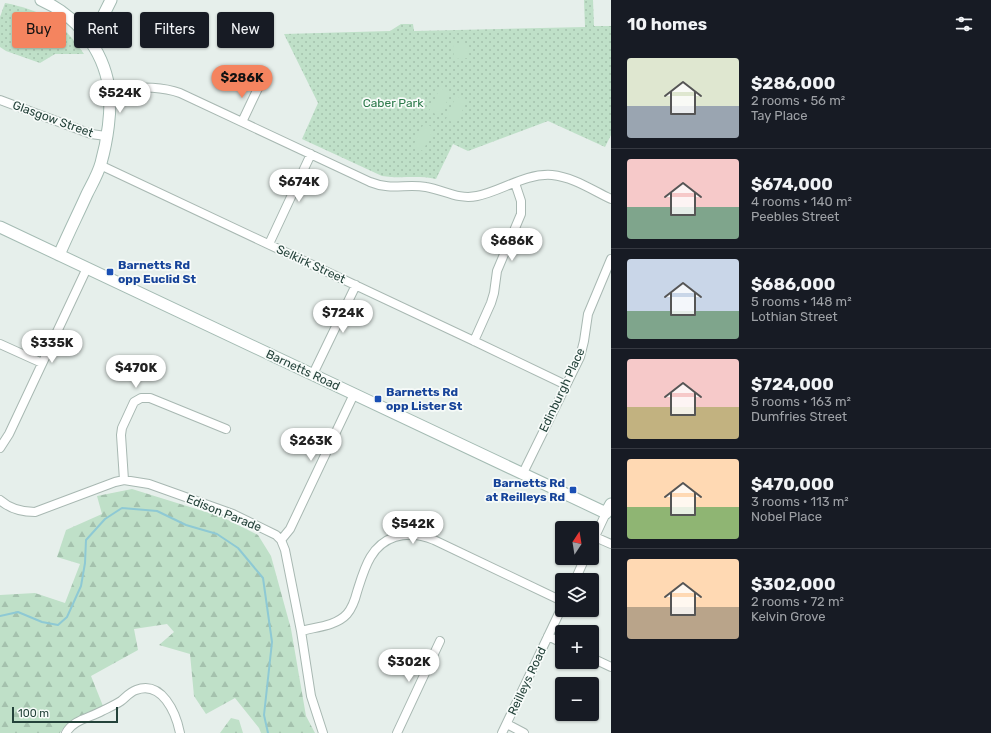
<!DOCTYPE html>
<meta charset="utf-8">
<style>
:root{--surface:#171b24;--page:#20242c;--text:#f1f3f6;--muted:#9ea1a6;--line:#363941;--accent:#f4845f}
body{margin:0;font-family:Rubik,sans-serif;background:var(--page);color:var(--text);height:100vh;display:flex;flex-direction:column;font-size:15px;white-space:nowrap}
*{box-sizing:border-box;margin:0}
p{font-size:13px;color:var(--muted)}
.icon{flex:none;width:22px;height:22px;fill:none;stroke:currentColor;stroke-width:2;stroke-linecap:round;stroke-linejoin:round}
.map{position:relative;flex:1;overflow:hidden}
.panel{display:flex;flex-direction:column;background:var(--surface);width:380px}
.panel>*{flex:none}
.banner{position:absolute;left:12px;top:12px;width:380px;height:36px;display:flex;gap:8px}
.needle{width:26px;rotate:12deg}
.fabs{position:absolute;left:555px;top:521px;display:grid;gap:8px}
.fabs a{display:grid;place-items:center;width:44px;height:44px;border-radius:4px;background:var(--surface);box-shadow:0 1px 3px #0004;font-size:20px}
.scale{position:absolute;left:12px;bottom:10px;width:106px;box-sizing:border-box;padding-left:4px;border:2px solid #24423a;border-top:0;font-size:11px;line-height:14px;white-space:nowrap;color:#24423a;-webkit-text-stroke:3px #f7fbf9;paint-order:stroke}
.price{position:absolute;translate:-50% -34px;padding:0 9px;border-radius:14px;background:#fff;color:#222;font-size:13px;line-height:26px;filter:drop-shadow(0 1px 2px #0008)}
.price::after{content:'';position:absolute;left:50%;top:24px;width:12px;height:9px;margin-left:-6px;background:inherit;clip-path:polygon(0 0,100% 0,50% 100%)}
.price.on{background:var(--accent);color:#111}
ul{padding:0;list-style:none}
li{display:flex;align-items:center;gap:12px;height:100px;padding:0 16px}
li+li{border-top:1px solid var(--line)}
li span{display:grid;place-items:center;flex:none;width:112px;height:80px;border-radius:4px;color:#555}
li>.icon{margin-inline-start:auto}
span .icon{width:48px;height:48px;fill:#fffc;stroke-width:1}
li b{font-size:17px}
h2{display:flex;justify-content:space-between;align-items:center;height:48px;padding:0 16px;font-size:17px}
.chip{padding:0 14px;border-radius:4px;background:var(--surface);box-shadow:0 1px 3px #0004;font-size:14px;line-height:36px}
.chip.on{background:var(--accent);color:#111}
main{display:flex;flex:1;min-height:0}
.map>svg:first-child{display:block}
</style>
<main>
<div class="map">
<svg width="611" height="733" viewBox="0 0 611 733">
<defs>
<pattern id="forest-firs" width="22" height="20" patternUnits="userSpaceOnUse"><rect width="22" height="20" fill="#bfe0c8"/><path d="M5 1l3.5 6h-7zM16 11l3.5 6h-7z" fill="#a4c1ad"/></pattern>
<pattern id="park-dots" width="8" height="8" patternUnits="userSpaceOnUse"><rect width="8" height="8" fill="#bfe0c8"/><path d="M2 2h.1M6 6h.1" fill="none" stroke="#a4c1ad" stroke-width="1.8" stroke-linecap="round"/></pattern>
</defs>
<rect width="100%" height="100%" fill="#e6efeb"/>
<path fill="url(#forest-firs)" d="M 132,489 L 222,517 L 258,535 L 271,556 L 291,629 L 306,716 L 315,733 L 261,733 L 259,728 L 235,698 L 206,714 L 194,696 L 190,654 L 159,645 L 174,632 L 167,624 L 134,629 L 138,650 L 91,676 L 103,706 C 87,713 69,718 60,733 L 0,733 L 0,595 L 35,593 L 65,603 L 80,564 L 57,557 L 66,530 L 102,514 L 97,496 Z
M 231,718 L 239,720 L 243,733 L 220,733 Z"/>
<path fill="url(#park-dots)" d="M 584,0 L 593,0 L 594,26 L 611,26 L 611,135 L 605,147 L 548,121 L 468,151 L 453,144 L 436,179 C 418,175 400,179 382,176 L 302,139 L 318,103 L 284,34 L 390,31 L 401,24 L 413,24 L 414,31 L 585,27 Z
M 5,3 C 41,10 63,22 84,54 L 55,54 L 40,63 L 6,51 L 0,47 L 0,17 Z"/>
<path fill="#bfe0c8" d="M 453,44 L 468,44 L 469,58 L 454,59 Z
M 440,88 L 451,93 L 440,116 L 429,111 Z
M 456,96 L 467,101 L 456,124 L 446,119 Z
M 424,123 L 434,128 L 423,151 L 413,146 Z"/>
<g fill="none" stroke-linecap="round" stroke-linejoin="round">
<path stroke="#8ec9d4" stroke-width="2" d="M 0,616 L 18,612 L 42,622 L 58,625 L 67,617 L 81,586 L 85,563 L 86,540 L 105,519 L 122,508 L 157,511 L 186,525 L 217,534 L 238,548 L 263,578 L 272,642 L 264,715 L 268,733"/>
<defs>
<path id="street" d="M 109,88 C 133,88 157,85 180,93 L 370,182 C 392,191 406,183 426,187 C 444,190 458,200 477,196 C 502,191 525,173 552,175 C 573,177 592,190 611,199
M 0,100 L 91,134 L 106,136
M 242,122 L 260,84
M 100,165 L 474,341 L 566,385
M 269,244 L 311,154
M 474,341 L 491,303 L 494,293 L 497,271 L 521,214 L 521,201 L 515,183
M 0,344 L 42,363
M 313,374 L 356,285
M 0,448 L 9,434 L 87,268
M 523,473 L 580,357 L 584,341 L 588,314 L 611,259
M 124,480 L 121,435 L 122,428 L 134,402 L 141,398 L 150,398 L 226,429
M 0,500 C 10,509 22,512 35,512 L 115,482 L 124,480 L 149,484 L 233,514 L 276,535 L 281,540 L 285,550 L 301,631 L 311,696 L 323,733
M 595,537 L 611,544
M 281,540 L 290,529 L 354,394
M 592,543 L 606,513
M 575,580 L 585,558
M 301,631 C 316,627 336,626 347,614 C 352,608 355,600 357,592 C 364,570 370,545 395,537 C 408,533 422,535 434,540 L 562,601
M 548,636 L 562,643
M 592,658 L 611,667
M 507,724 L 524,733
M 66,733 C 73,720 89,718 102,711 C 108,708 115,705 121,701 C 126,697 130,692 136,690 C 162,680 176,713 180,733
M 397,733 L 440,641
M 502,733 L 562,607"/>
<path id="secondary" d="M 41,0 C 76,15 103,49 109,88 C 112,110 107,142 101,163 C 98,174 92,184 87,194 C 78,214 68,234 59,255
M 86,35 L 98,26 L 111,0
M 0,227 L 606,513 L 611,504"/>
</defs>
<use href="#street" stroke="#a8b8b2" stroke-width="10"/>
<use href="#secondary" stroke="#a4bbb3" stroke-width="13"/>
<use href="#street" stroke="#fff" stroke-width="8"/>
<use href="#secondary" stroke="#fff" stroke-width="11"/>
</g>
<g fill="#1a4fb4" stroke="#f7fbf9" stroke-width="1.5">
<rect x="106" y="268" width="8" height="8" rx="2"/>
<rect x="374" y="395" width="8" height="8" rx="2"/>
<rect x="569" y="486" width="8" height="8" rx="2"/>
</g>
<g text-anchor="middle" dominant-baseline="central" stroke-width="3.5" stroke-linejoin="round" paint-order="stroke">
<g font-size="12" fill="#2d7a4b" stroke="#f7fbf9">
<text x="393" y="103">Caber Park</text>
</g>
<g font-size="12" fill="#24423a" stroke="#f7fbf9">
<text transform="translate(53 119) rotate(20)">Glasgow Street</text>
<text transform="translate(311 264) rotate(25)">Selkirk Street</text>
<text transform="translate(303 370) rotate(25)">Barnetts Road</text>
<text transform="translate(562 390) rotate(-65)">Edinburgh Place</text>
<text transform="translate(224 513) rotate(22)">Edison Parade</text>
<text transform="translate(527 681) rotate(-65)">Reilleys Road</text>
</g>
<g font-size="12" font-weight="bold" fill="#164399" stroke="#f7fbf9" text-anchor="start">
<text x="118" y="265">Barnetts Rd<tspan x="118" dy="14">opp Euclid St</tspan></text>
<text x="386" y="392">Barnetts Rd<tspan x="386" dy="14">opp Lister St</tspan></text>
<text x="565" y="483" text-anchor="end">Barnetts Rd<tspan x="565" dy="14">at Reilleys Rd</tspan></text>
</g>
</g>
</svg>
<div class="fabs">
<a><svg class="needle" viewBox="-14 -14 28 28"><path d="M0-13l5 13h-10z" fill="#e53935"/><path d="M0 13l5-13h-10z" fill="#9ea1a6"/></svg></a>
<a><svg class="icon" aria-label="layers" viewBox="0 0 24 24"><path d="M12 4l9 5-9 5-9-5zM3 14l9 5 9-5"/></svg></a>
<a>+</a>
<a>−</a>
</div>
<div class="scale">100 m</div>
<b class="price on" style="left:242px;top:99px">$286K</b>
<b class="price" style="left:120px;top:114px">$524K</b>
<b class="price" style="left:299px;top:203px">$674K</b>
<b class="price" style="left:512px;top:262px">$686K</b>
<b class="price" style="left:343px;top:334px">$724K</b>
<b class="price" style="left:52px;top:364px">$335K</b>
<b class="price" style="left:136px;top:389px">$470K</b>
<b class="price" style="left:311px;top:462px">$263K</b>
<b class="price" style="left:413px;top:545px">$542K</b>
<b class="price" style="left:409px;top:683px">$302K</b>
<div class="banner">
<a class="chip on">Buy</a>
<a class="chip">Rent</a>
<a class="chip">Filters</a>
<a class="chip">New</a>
</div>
</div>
<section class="panel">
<h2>10 homes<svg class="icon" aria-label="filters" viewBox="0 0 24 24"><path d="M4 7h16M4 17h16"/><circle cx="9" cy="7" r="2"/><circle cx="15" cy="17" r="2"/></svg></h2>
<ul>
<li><span style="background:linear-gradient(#dfe7d0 60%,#9aa5b1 0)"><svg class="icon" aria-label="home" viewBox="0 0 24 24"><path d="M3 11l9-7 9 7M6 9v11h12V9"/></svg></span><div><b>$286,000</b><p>2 rooms · 56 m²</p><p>Tay Place</p></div></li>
<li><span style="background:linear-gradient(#f6c9c9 60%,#7fa58c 0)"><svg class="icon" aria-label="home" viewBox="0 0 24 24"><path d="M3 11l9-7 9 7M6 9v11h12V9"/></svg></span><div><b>$674,000</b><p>4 rooms · 140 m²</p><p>Peebles Street</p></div></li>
<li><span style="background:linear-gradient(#c9d6e8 65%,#7fa58c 0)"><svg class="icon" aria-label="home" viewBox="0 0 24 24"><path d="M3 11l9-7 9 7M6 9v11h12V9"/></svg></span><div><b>$686,000</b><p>5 rooms · 148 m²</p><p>Lothian Street</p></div></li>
<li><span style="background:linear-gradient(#f6c9c9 60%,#c2b280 0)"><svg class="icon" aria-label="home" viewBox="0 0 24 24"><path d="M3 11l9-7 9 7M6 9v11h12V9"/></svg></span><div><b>$724,000</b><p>5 rooms · 163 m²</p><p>Dumfries Street</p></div></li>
<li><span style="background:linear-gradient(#ffd9b3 60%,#8fb573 0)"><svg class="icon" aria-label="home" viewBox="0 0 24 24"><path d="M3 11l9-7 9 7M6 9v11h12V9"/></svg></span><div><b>$470,000</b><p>3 rooms · 113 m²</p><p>Nobel Place</p></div></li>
<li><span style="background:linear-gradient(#ffd9b3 60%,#b9a48a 0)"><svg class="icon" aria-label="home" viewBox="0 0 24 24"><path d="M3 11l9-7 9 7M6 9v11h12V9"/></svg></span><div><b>$302,000</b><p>2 rooms · 72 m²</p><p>Kelvin Grove</p></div></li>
</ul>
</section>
</main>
